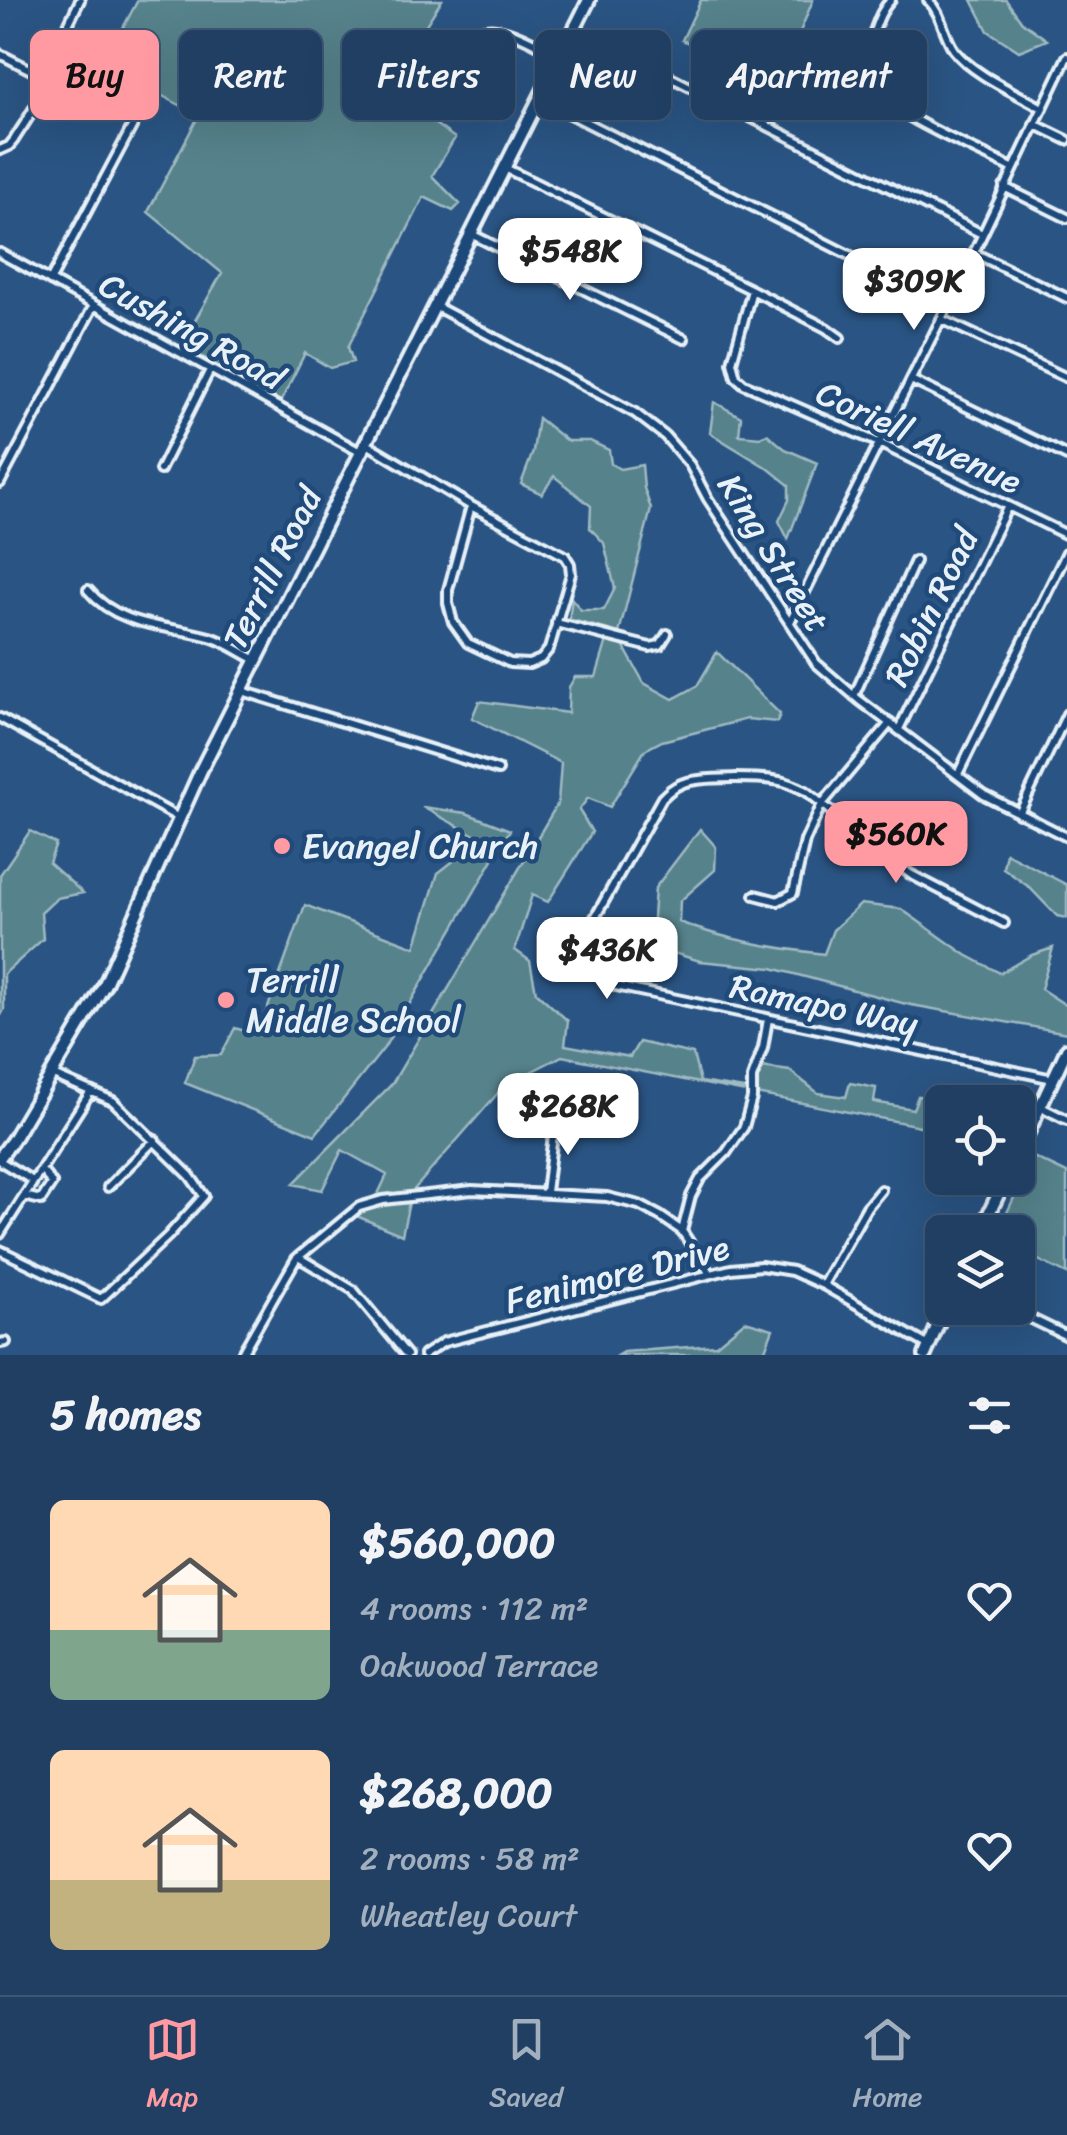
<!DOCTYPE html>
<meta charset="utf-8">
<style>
:root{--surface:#203f62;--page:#284668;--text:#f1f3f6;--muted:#a2afbe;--line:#3d5877;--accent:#ff9aa2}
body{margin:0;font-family:Sriracha,sans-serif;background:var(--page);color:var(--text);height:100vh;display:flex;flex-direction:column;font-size:38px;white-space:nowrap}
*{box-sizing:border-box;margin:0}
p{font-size:32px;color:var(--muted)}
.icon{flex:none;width:55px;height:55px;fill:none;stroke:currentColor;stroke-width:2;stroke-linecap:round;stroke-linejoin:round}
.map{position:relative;height:1355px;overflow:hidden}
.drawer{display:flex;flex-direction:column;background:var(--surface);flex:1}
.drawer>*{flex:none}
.hud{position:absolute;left:30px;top:30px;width:1008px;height:90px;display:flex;gap:20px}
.controls{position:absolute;left:925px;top:1085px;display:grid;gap:20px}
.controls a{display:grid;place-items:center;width:110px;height:110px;border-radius:15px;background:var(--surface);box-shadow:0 10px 40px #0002,0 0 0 2px var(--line);font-size:50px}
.price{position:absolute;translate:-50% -85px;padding:0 22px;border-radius:20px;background:#fff;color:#222;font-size:32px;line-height:65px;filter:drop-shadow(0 2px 5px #0008)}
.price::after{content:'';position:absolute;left:50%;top:60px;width:30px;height:22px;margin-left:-15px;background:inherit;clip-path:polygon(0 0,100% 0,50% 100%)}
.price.selected{background:var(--accent);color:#111}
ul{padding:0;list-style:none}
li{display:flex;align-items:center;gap:30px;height:250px;padding:0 50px}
li span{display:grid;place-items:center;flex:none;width:280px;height:200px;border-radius:15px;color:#555}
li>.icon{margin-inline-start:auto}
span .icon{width:120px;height:120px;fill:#fffc;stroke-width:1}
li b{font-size:42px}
h2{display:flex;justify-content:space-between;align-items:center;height:120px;padding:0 50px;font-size:42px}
.tag{padding:0 35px;border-radius:15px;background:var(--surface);box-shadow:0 10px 40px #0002,0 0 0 2px var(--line);font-size:35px;line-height:90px}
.tag.selected{background:var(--accent);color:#111}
.dock{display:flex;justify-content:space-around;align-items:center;height:140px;border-top:2px solid var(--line);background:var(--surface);font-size:28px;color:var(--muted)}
.dock a{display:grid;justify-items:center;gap:5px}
.dock .selected{color:var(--accent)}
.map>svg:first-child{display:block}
</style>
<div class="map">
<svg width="1067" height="1355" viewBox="0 0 1067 1355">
<rect width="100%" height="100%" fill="#2a5483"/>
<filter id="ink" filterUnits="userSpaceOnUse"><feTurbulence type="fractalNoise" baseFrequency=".01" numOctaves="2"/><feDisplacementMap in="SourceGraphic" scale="20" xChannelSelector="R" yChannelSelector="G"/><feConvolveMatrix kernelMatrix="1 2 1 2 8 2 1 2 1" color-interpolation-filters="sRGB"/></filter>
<g filter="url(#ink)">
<path fill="#56828b" stroke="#9fbac2" stroke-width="2.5" d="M 138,0 L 442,0 L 409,51 L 407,62 L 445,80 L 428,119 L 455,138 L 432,176 L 460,204 L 453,211 L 424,197 L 348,347 L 353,362 L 330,368 L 305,353 L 281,401 L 181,345 L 222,273 L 148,212 L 199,115 L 103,65 Z
M 701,0 L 813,0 L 780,81 L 682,40 Z
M 972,0 L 1006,0 L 1022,22 L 1047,40 L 1019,51 L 988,31 Z
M 714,402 L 741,417 L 739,435 L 760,437 L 767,434 L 785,449 L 817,463 L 788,539 L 779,521 L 789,500 L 789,485 L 769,469 L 710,433 Z
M 538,418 L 567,441 L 590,441 L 609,450 L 611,464 L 620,469 L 642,465 L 644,488 L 651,509 L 619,633 L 569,619 L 572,599 L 581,610 L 604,610 L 615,588 L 604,543 L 590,528 L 591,506 L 554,476 L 542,494 L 521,484 L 533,452 Z
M 608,637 L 620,640 L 644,683 L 673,699 L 697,686 L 717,652 L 780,714 L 777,722 L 747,719 L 662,741 L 645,750 L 610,807 L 588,798 L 579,810 L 592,832 L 548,902 L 532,895 L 515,950 L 530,961 L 536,992 L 568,1021 L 565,1045 L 630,1057 L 639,1042 L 693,1054 L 700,1082 L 750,1090 L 754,1066 L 790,1071 L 818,1093 L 846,1097 L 850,1083 L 876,1088 L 874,1102 L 913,1109 L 918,1096 L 950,1102 L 942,1102 L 942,1126 L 925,1127 L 562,1056 L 505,1085 L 411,1193 L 402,1235 L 347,1212 L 378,1194 L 387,1175 L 342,1150 L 322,1190 L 293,1184 L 392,1084 L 558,803 L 561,763 L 472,718 L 479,701 L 568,713 L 569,687 L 575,677 L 596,677 Z
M 422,807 L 466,813 L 510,830 L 384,1048 L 315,1135 L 185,1083 L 195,1056 L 221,1055 L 235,1028 L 258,1035 L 305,905 L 415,947 L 438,873 L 482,839 Z
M 700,829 L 716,847 L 715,870 L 680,901 L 679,922 C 725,940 775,948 824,954 L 833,930 L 861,904 L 901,909 L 966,955 L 1000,973 L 1032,955 L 1053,948 L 1041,989 L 1067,1006 L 1067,1033 L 906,1004 L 772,968 L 700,961 L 660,949 L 652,932 L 655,888 Z
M 30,831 L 56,844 L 49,863 L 83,893 L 57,898 L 41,913 L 43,939 L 4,974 L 4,1010 L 0,1017 L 0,875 Z
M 1006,853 L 1067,885 L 1067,918 L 1057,916 L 1029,887 L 1003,868 Z
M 1033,1157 L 1067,1173 L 1067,1274 L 1018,1250 L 1018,1232 L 998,1232 Z
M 745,1321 L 773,1329 L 763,1355 L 618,1355 L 623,1352 L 716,1345 Z"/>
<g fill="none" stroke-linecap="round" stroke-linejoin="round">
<defs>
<path id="street" d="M 891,0 C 881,10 878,21 873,34 C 866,52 861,68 871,86 C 884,111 983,153 1012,168
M 928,0 C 942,14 943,34 954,50 C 973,75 1015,92 1042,108
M 575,29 L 982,234
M 65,31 L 80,0
M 0,54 L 33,71 C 38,76 42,78 42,86 C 43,99 21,128 14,140 L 9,146 L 0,150
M 463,65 C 467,0 524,38 561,57
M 540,99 L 948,305
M 1034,124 L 1067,140
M 505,168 L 752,290 L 826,328 L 840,338
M 1004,187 L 1067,218
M 471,234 L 684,339
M 0,253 L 360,452
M 974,253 L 1067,298
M 50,281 L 134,123 L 138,112 L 138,102
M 752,290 L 732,362 L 736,377 L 744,384 L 879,443 L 1067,535
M 435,306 L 635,413 L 665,436 L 690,465 L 708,499 L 816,663 L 859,700 L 984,795 L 1067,837
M 941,319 L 1067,378
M 911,380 L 1067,456
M 367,444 L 471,506 L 565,556 L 570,564 L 571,574 L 549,649 L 541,659 L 529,664 L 510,663 L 468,643 L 453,622 L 448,603 L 448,590 L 471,506
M 160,470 L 210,370
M 0,483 L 94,305
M 88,590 C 119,628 170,625 213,638 C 228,643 242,653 256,660
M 790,622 L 970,261 L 1067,57
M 556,623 L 650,647 L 660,645 L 667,634
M 242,691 L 498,770
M 854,696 L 915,561
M 0,718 L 179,818
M 899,729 L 1008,506
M 958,774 L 1067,552
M 1019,814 L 1067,714
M 755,895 L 778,901 L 793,893 L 805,841 L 822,804 L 890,723
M 1004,923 L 910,874 L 806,791 C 799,788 792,784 784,782 C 765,777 698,776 681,784 C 673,787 668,792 662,798 L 592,923 C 580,949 589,974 616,986 L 1053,1079
M 1041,1107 L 1067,1120
M 0,1161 L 33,1181
M 108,1187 L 155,1140
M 546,1192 L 555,1119
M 24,1196 L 41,1200 L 52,1183 L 41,1170
M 682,1231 L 691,1196 L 700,1179 L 726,1153 L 744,1127 L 752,1098 L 752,1078 L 763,1048 L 768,1019
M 0,1234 L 91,1091
M 0,1250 L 101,1299 L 168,1236 L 204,1196 L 190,1176 L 113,1101 L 51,1074
M 298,1257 L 353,1290 L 407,1355
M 823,1285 L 867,1207 L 881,1190
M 1009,1308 L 1067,1336
M 0,1343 L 6,1342
M 241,1355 L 296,1259 L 359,1207 L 383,1200 L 472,1190 L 607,1197 L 639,1205 L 660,1216 L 682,1231 L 710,1274
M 424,1355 L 444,1342 L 731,1269 L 761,1266 L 792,1271 L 823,1285 L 929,1346"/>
<path id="secondary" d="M 1018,1154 L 1067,1049
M 0,1157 L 12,1141 L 105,984 L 201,770 L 589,0
M 980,1232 L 1006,1178
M 925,1355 L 945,1308"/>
</defs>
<use href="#street" stroke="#e8f1f8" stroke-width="14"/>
<use href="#secondary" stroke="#e8f1f8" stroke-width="18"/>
<use href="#street" stroke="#1f4a7a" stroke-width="6"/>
<use href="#secondary" stroke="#1f4a7a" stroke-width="10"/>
</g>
</g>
<g fill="#ff9aa2" stroke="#1f4a7a" stroke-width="4">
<circle cx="282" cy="846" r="10"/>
<circle cx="226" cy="1000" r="10"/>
</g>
<g text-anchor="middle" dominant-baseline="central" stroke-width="9" stroke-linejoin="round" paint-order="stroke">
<g font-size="35" fill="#e8f1f8" stroke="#1f4a7a">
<text transform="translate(192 331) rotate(29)">Cushing Road</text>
<text transform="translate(919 437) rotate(25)">Coriell Avenue</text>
<text transform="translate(774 553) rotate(58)">King Street</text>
<text transform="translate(272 568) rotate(-63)">Terrill Road</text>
<text transform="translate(931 607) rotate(-64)">Robin Road</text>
<text transform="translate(824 1005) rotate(12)">Ramapo Way</text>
<text transform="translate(617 1274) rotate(-14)">Fenimore Drive</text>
</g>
<g font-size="35" fill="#e8f1f8" stroke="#1f4a7a" text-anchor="start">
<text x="302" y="846">Evangel Church</text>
<text x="246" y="980">Terrill<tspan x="246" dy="40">Middle School</tspan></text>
</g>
</g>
</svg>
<div class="controls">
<a><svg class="icon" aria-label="locate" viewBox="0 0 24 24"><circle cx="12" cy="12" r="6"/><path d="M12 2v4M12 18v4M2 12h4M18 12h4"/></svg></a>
<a><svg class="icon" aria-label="layers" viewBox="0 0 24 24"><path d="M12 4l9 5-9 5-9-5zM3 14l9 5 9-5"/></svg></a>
</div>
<b class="price" style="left:570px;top:303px">$548K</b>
<b class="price" style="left:914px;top:333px">$309K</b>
<b class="price selected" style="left:896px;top:886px">$560K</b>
<b class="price" style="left:607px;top:1002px">$436K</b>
<b class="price" style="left:568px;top:1158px">$268K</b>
<div class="hud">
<a class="tag selected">Buy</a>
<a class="tag">Rent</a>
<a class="tag">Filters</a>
<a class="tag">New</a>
<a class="tag">Apartment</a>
</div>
</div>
<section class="drawer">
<h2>5 homes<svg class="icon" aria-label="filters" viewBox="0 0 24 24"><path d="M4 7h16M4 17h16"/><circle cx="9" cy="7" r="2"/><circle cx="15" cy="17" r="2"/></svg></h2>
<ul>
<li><span style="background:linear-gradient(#ffd9b3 65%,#7fa58c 0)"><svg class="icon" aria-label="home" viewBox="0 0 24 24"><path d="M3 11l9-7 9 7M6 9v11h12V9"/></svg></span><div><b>$560,000</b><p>4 rooms · 112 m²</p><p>Oakwood Terrace</p></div><svg class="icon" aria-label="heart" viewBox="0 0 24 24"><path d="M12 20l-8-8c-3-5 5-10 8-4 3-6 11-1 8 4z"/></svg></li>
<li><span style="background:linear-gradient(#ffd9b3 65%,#c2b280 0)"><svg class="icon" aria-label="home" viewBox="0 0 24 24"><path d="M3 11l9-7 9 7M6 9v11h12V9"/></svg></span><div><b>$268,000</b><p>2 rooms · 58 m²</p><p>Wheatley Court</p></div><svg class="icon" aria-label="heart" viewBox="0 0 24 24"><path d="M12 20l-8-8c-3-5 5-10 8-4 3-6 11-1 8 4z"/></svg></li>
</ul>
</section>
<nav class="dock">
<a class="selected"><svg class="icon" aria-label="map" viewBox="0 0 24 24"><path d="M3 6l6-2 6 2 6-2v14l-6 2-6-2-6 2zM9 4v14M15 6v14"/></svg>Map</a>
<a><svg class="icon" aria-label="saved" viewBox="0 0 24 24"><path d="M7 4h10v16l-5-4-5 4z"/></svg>Saved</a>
<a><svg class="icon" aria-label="home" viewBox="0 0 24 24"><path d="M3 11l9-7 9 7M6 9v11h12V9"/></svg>Home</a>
</nav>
